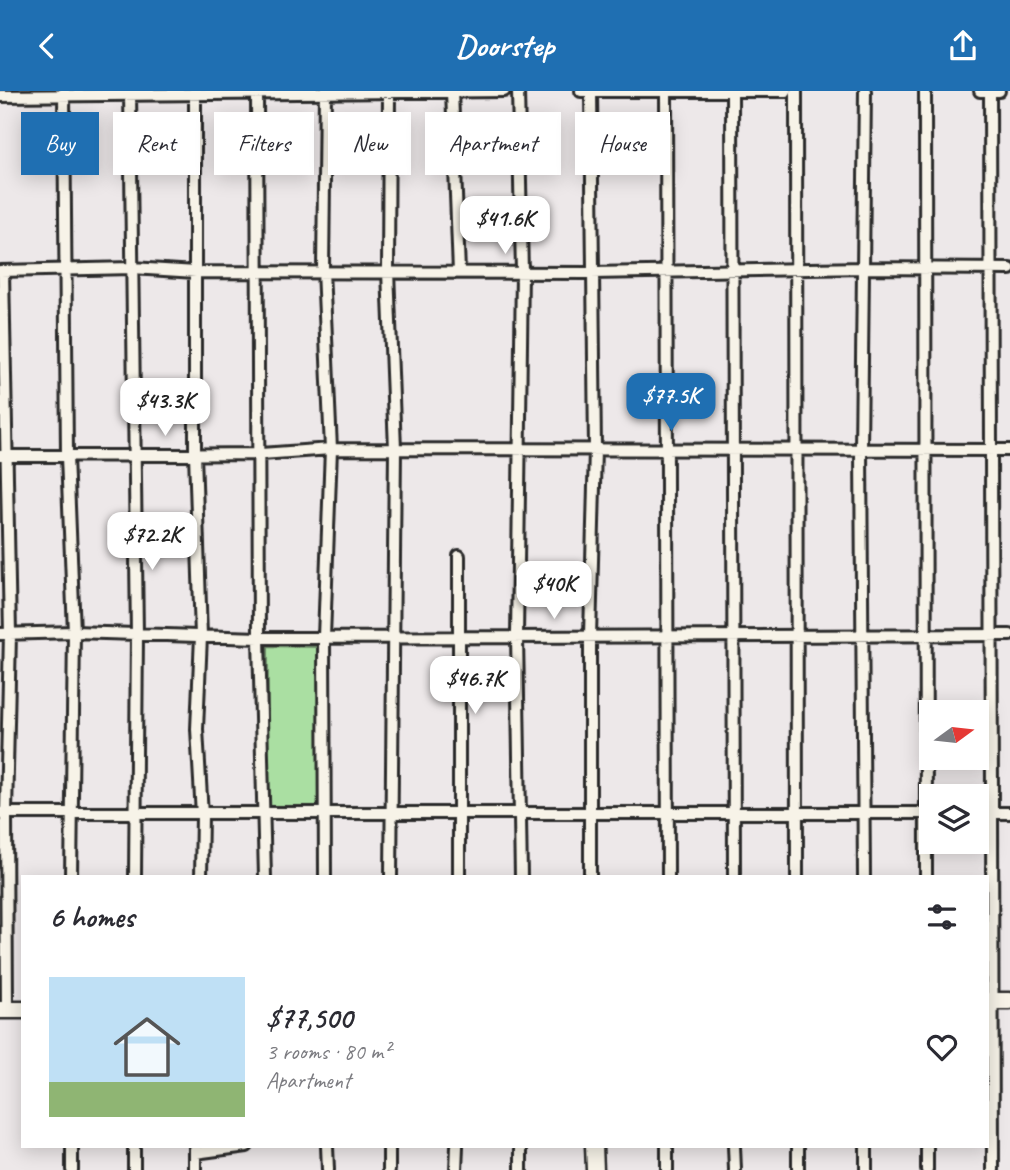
<!DOCTYPE html>
<meta charset="utf-8">
<style>
:root{--surface:#fff;--page:#f2f2f3;--text:#2b2b33;--muted:#7c7c81;--line:#e1e1e2;--accent:#1f6fb2}
body{margin:0;font-family:Caveat,sans-serif;background:var(--page);color:var(--text);height:100vh;display:flex;flex-direction:column;font-size:26px;white-space:nowrap}
*{box-sizing:border-box;margin:0}
p{font-size:23px;color:var(--muted)}
.icon{flex:none;width:38px;height:38px;fill:none;stroke:currentColor;stroke-width:2;stroke-linecap:round;stroke-linejoin:round}
.map{position:relative;flex:1;overflow:hidden}
.sheet{position:absolute;left:21px;top:784px;width:968px;height:273px;display:flex;flex-direction:column;background:var(--surface);border-radius:0px;box-shadow:0 4px 18px #0003}
.sheet>*{flex:none}
.hud{position:absolute;left:21px;top:21px;width:970px;height:63px;display:flex;gap:14px}
.needle{width:46px;rotate:75deg}
.fabs{position:absolute;left:919px;top:609px;display:grid;gap:14px}
.fabs a{display:grid;place-items:center;width:70px;height:70px;border-radius:0px;background:var(--surface);box-shadow:0 4px 18px #0003;font-size:35px}
.price{position:absolute;translate:-50% -60px;padding:0 16px;border-radius:14px;background:#fff;color:#222;font-size:23px;line-height:46px;filter:drop-shadow(0 2px 4px #0008)}
.price::after{content:'';position:absolute;left:50%;top:42px;width:21px;height:16px;margin-left:-10px;background:inherit;clip-path:polygon(0 0,100% 0,50% 100%)}
.price.on{background:var(--accent);color:#fff}
ul{padding:0;list-style:none}
li{display:flex;align-items:center;gap:21px;height:175px;padding:0 28px}
li+li{border-top:2px solid var(--line)}
li span{display:grid;place-items:center;flex:none;width:196px;height:140px;border-radius:0px;color:#555}
li>.icon{margin-inline-start:auto}
span .icon{width:84px;height:84px;fill:#fffc;stroke-width:1}
li b{font-size:30px}
h2{display:flex;justify-content:space-between;align-items:center;height:84px;padding:0 28px;font-size:30px}
.pill{padding:0 24px;border-radius:0px;background:var(--surface);box-shadow:0 4px 18px #0003;font-size:24px;line-height:63px}
.pill.on{background:var(--accent);color:#fff}
header{display:flex;justify-content:space-between;align-items:center;height:91px;padding:0 28px;background:var(--accent);color:#fff;font-size:32px;font-weight:700}
.map>svg:first-child{display:block}
</style>
<header><svg class="icon" aria-label="back" viewBox="0 0 24 24"><path d="M15 5l-7 7 7 7"/></svg>Doorstep<svg class="icon" aria-label="share" viewBox="0 0 24 24"><path d="M12 15V3M7 8l5-5 5 5M5 13v7h14v-7"/></svg></header>
<div class="map">
<svg width="1010" height="1079" viewBox="0 0 1010 1079">
<rect width="100%" height="100%" fill="#ede8e9"/>
<filter id="ink" filterUnits="userSpaceOnUse"><feTurbulence type="fractalNoise" baseFrequency=".0143" numOctaves="2"/><feDisplacementMap in="SourceGraphic" scale="14" xChannelSelector="R" yChannelSelector="G"/><feConvolveMatrix kernelMatrix="1 2 1 2 8 2 1 2 1" color-interpolation-filters="sRGB"/></filter>
<g filter="url(#ink)">
<path fill="#aadfa2" stroke="#6a8566" stroke-width="2" d="M 268,555 L 320,556 L 320,721 L 267,721 Z"/>
<g fill="none" stroke-linecap="round" stroke-linejoin="round">
<defs>
<path id="street" d="M 64,0 L 67,365 L 74,541 L 71,786
M 130,0 L 137,543 L 135,786
M 195,0 L 195,362 L 201,545 L 197,638 L 202,724 L 201,786
M 257,0 L 259,547 L 265,786
M 325,0 L 323,179 L 331,358 L 324,546 L 325,786
M 389,0 L 388,180 L 395,358 L 391,786
M 452,0 L 459,181
M 518,0 L 522,181 L 517,545 L 521,786
M 581,0 L 786,0
M 666,0 L 668,786
M 732,0 L 734,786
M 796,0 L 797,786
M 925,0 L 926,786
M 980,0 L 999,0
M 990,0 L 993,1079
M 0,5 L 504,0
M 0,180 L 132,177 L 196,181 L 591,182 L 865,177 L 1010,178
M 3,180 L 10,543 L 6,722 L 7,919
M 0,365 L 261,363 L 331,358 L 1010,359
M 0,543 L 74,541 L 259,547 L 1010,544
M 0,722 L 931,722
M 976,722 L 1010,722
M 459,786 L 459,465
M 590,786 L 590,545 L 595,358 L 591,0
M 864,786 L 861,359 L 865,0
M 72,1055 L 72,1079
M 327,1055 L 328,1079
M 521,1055 L 521,1079
M 667,1055 L 667,1079
M 734,1055 L 735,1079
M 798,1055 L 798,1079
M 866,1055 L 866,1079
M 927,1055 L 927,1079
M 195,1058 L 195,1079
M 195,1062 L 247,1055
M 134,1079 L 134,1055
M 389,1079 L 389,1055
M 456,1079 L 457,1055"/>
<path id="secondary" d="M 987,910 L 1010,910
M 0,919 L 23,919
M 594,1055 L 595,1079"/>
</defs>
<use href="#street" stroke="#2b2b2b" stroke-width="16"/>
<use href="#secondary" stroke="#2b2b2b" stroke-width="21"/>
<use href="#street" stroke="#f7f3e8" stroke-width="10"/>
<use href="#secondary" stroke="#f7f3e8" stroke-width="16"/>
</g>
</g>
</svg>
<div class="fabs">
<a><svg class="needle" viewBox="-14 -14 28 28"><path d="M0-13l5 13h-10z" fill="#e53935"/><path d="M0 13l5-13h-10z" fill="#7c7c81"/></svg></a>
<a><svg class="icon" aria-label="layers" viewBox="0 0 24 24"><path d="M12 4l9 5-9 5-9-5zM3 14l9 5 9-5"/></svg></a>
</div>
<b class="price" style="left:505px;top:165px">$41.6K</b>
<b class="price on" style="left:671px;top:342px">$77.5K</b>
<b class="price" style="left:165px;top:347px">$43.3K</b>
<b class="price" style="left:152px;top:481px">$72.2K</b>
<b class="price" style="left:554px;top:530px">$40K</b>
<b class="price" style="left:475px;top:625px">$46.7K</b>
<div class="hud">
<a class="pill on">Buy</a>
<a class="pill">Rent</a>
<a class="pill">Filters</a>
<a class="pill">New</a>
<a class="pill">Apartment</a>
<a class="pill">House</a>
</div>
<section class="sheet">
<h2>6 homes<svg class="icon" aria-label="filters" viewBox="0 0 24 24"><path d="M4 7h16M4 17h16"/><circle cx="9" cy="7" r="2"/><circle cx="15" cy="17" r="2"/></svg></h2>
<ul>
<li><span style="background:linear-gradient(#bfe0f5 75%,#8fb573 0)"><svg class="icon" aria-label="home" viewBox="0 0 24 24"><path d="M3 11l9-7 9 7M6 9v11h12V9"/></svg></span><div><b>$77,500</b><p>3 rooms · 80 m²</p><p>Apartment</p></div><svg class="icon" aria-label="heart" viewBox="0 0 24 24"><path d="M12 20l-8-8c-3-5 5-10 8-4 3-6 11-1 8 4z"/></svg></li>
</ul>
</section>
</div>
